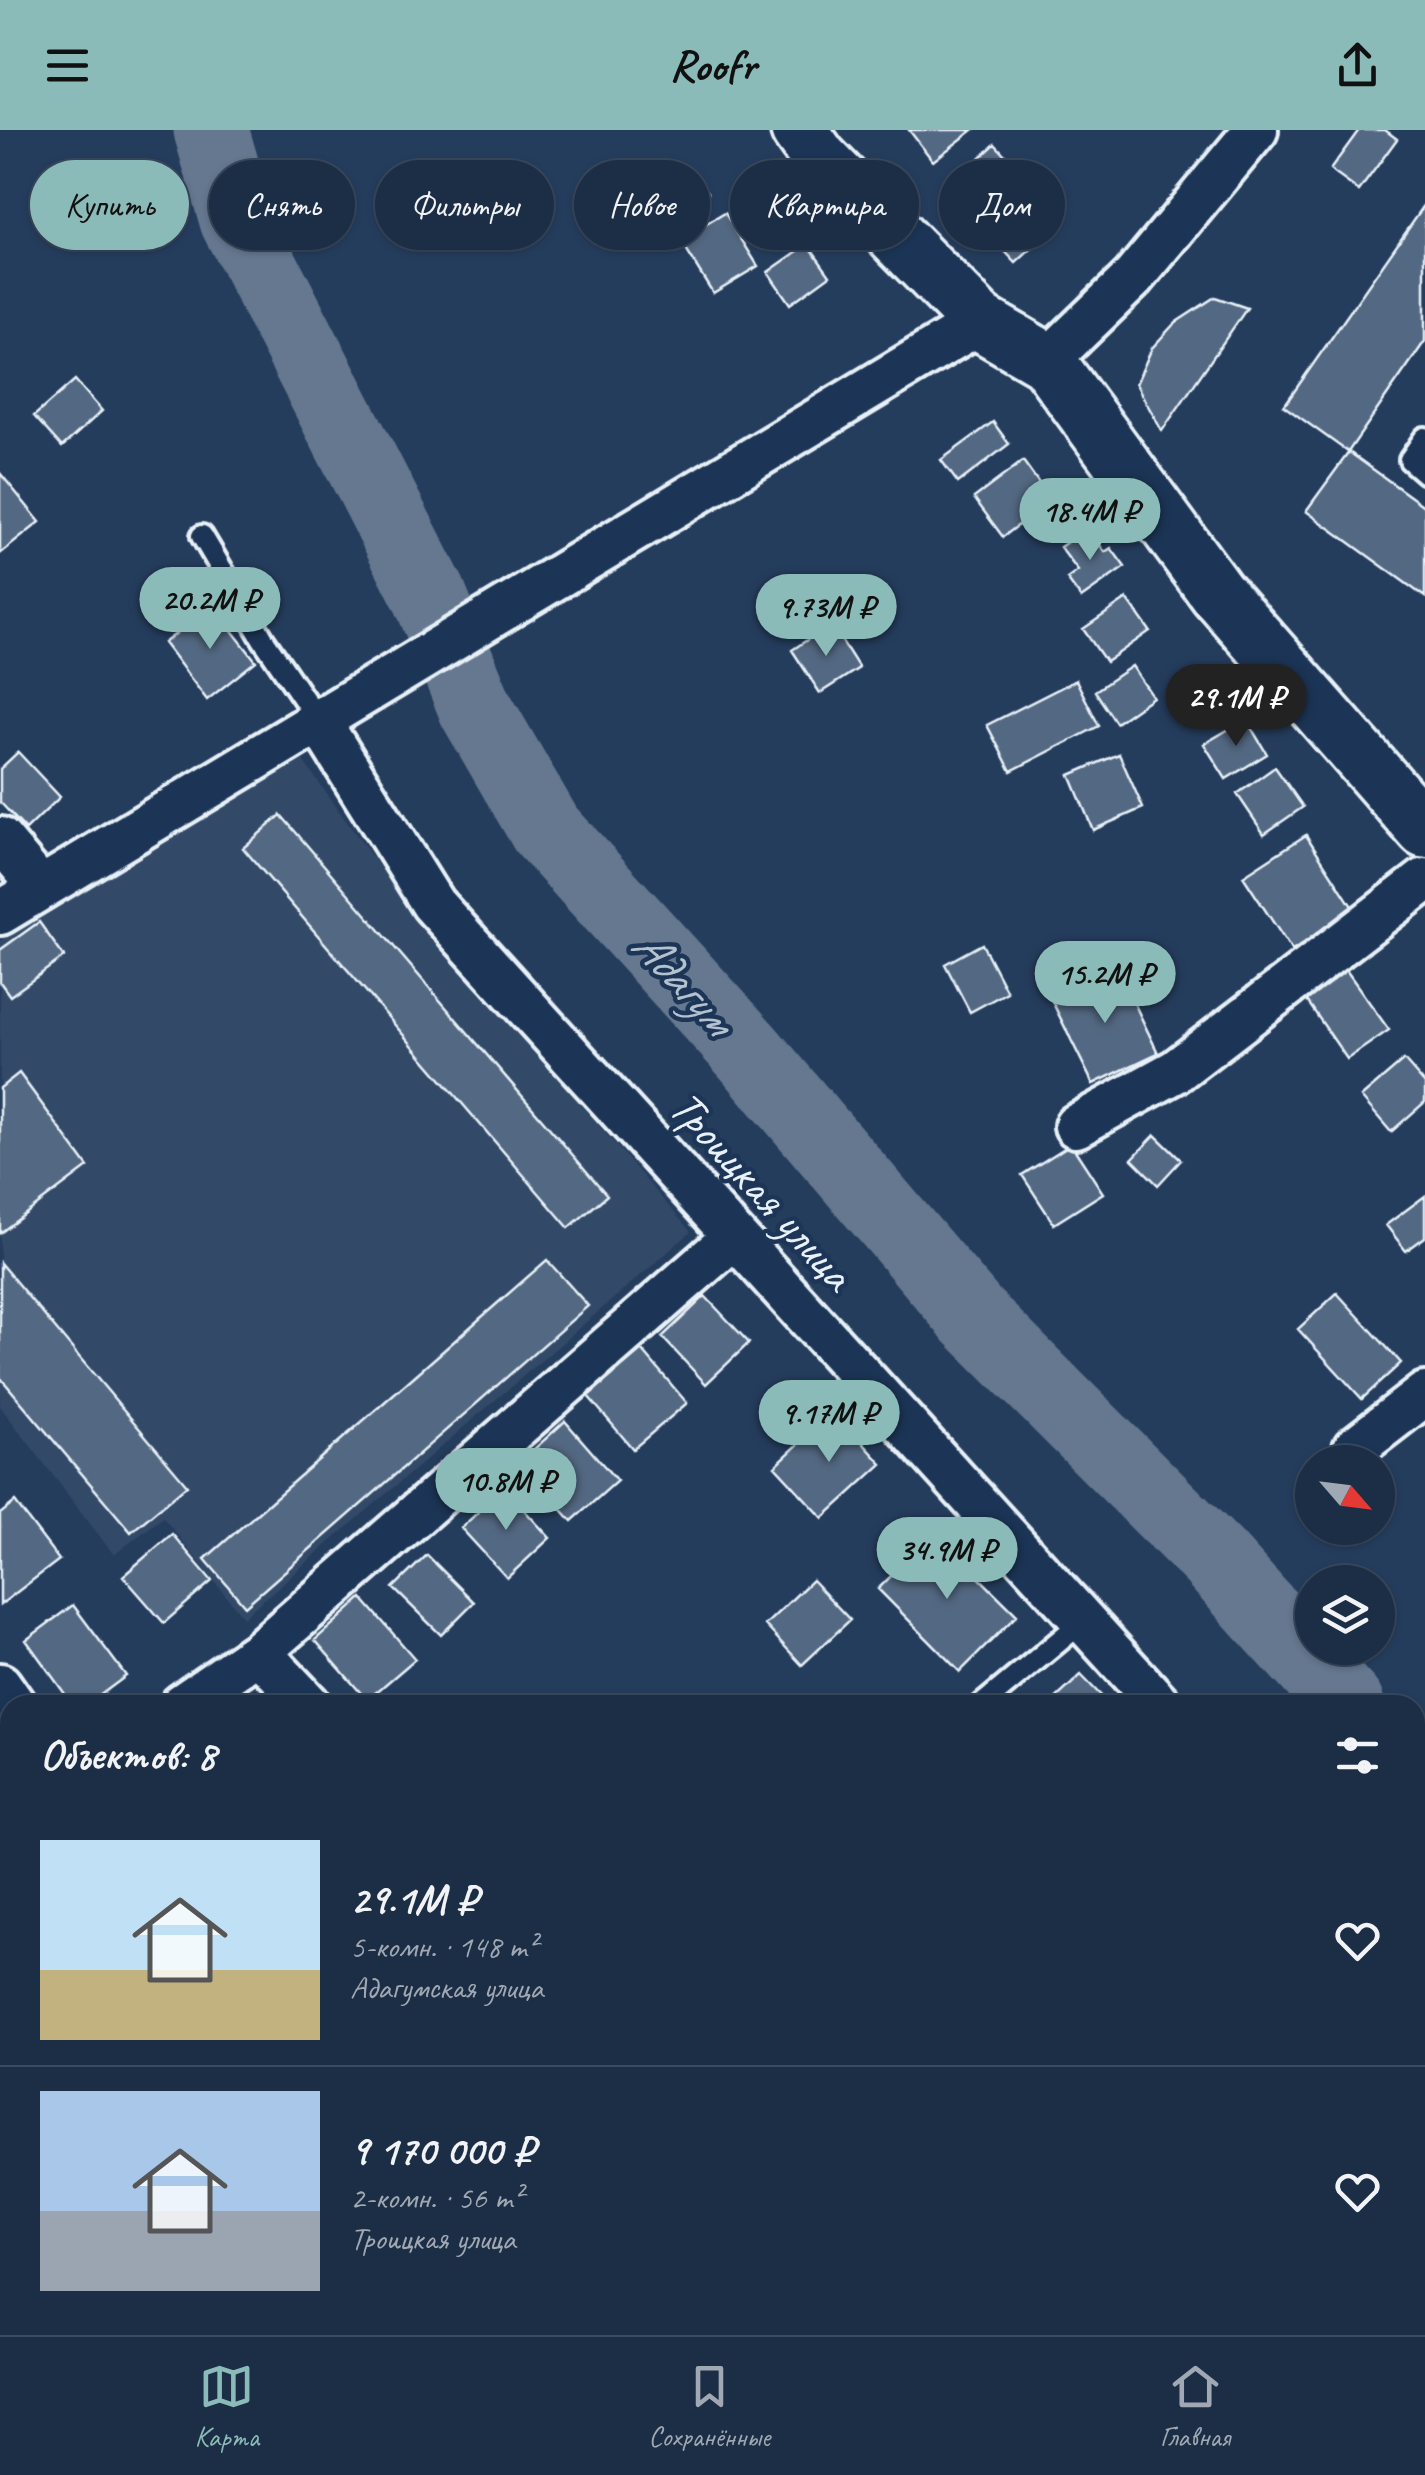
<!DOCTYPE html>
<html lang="ru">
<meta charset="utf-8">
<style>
:root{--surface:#1c2e46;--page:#25364d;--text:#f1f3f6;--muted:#a0a8b3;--line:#3a4a5f;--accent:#8bbbb9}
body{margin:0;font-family:Caveat,sans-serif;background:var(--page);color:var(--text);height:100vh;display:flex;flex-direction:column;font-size:38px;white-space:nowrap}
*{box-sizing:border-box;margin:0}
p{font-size:32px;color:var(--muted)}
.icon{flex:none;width:55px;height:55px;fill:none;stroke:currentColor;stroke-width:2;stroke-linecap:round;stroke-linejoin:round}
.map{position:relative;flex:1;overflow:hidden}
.sheet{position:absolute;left:0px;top:1565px;width:1425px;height:640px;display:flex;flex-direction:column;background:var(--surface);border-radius:30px 30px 0 0;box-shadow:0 2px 8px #0004,0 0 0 2px var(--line)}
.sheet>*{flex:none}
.hud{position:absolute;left:30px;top:30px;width:1365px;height:90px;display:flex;gap:20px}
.needle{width:65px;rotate:118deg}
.fabs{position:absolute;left:1295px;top:1315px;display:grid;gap:20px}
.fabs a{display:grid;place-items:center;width:100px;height:100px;border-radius:50%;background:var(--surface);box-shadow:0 2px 8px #0004,0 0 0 2px var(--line);font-size:50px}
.price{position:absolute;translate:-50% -85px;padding:0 22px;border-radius:35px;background:var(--accent);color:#111;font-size:32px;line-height:65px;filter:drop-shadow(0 2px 5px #0008)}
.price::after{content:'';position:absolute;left:50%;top:60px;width:30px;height:22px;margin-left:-15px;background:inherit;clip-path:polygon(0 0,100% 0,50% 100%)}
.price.selected{background:#222;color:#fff}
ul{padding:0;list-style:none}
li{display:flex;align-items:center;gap:30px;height:250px;padding:0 40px}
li+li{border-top:2px solid var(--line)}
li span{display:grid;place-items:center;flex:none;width:280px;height:200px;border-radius:0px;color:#555}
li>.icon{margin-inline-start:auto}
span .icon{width:120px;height:120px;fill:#fffc;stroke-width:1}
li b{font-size:42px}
h2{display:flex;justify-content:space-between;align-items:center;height:120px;padding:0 40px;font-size:42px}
.pill{padding:0 35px;border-radius:45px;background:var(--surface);box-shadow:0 2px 8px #0004,0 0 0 2px var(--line);font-size:35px;line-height:90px}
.pill.selected{background:var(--accent);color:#111}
header{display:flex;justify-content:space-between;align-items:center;height:130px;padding:0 40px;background:var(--accent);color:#111;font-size:45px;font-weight:600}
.menu{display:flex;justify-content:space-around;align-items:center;height:140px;border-top:2px solid var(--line);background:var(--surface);font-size:28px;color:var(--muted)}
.menu a{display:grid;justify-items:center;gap:5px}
.menu .selected{color:var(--accent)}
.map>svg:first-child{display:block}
</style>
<header><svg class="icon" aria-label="menu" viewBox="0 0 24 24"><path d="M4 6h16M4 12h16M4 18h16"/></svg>Roofr<svg class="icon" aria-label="share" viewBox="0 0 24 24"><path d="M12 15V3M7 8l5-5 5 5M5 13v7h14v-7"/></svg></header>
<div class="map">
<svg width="1425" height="2205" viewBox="0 0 1425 2205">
<rect width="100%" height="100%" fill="#253d5d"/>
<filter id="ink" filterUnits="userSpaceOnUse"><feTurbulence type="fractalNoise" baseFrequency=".01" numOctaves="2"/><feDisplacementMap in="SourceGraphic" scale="20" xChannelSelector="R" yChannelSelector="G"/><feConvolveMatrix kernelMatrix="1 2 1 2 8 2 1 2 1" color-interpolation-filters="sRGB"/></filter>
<g filter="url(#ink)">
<path fill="#334a68" d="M 299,625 L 403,770 L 691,1102 L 243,1487 L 163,1387 L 114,1425 L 0,1276 L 0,811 Z"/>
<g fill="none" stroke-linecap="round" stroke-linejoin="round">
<path stroke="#657890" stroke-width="75" d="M 211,0 L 237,90 L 429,464 L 476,579 L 546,700 L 748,922 L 973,1187 L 1215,1429 L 1347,1575
M 1415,1660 L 1425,1673"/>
</g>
<path fill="#536782" stroke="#e8f1f8" stroke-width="2.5" d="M 909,0 L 973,0 L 933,31 Z
M 1359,0 L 1385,0 L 1397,9 L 1359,61 L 1330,40 Z
M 995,14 L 1016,37 L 981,70 L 960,46 Z
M 694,44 L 708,62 L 668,93 L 655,75 Z
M 1019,64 L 1052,100 L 1016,133 L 983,98 Z
M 1425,74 L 1425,211 L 1348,322 L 1284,276 Z
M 725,83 L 758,136 L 713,163 L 680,110 Z
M 808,114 L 830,145 L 790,174 L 768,142 Z
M 1215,167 L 1247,178 L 1162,301 L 1136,254 L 1152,218 L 1175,193 Z
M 75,250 L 102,281 L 62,317 L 34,286 Z
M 993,292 L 1009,314 L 958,353 L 941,330 Z
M 1349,322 L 1425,377 L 1425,467 L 1306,381 Z
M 1023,331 L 1051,370 L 1003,407 L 974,368 Z
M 0,343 L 40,392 L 0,424 Z
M 1087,398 L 1105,422 L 1111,418 L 1125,437 L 1081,468 L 1067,449 L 1078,441 L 1060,417 Z
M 1127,469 L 1150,501 L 1106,532 L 1083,499 Z
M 212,475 L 256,531 L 207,570 L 164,513 Z
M 831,494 L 859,538 L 820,563 L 792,520 Z
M 1132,536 L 1153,567 L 1116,593 L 1095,561 Z
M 1076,550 L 1099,596 L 1011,641 L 987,595 Z
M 1246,589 L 1267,624 L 1226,649 L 1204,614 Z
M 18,622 L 60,667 L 26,700 L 0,672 L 0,639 Z
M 1119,624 L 1143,678 L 1093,700 L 1070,645 Z
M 1275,637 L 1303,677 L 1264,704 L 1237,664 Z
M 281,685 L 607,1065 L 569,1098 L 243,718 Z
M 1306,705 L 1355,781 L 1292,821 L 1243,746 Z
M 39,792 L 64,827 L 10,866 L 0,852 L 0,820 Z
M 982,814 L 1007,862 L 970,882 L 945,834 Z
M 1341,833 L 1389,900 L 1347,929 L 1301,862 Z
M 1117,837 L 1158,923 L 1093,954 L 1051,869 Z
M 1404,930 L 1425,954 L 1425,972 L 1391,1002 L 1361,967 Z
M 19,943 L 88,1037 L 0,1103 L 0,958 Z
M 1155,1005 L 1181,1030 L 1158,1055 L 1132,1029 Z
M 1071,1014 L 1103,1063 L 1054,1094 L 1022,1045 Z
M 1425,1066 L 1425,1107 L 1406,1121 L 1386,1095 Z
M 547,1130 L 588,1176 L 245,1476 L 205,1429 Z
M 0,1133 L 187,1355 L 131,1402 L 0,1247 Z
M 1337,1163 L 1401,1233 L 1362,1269 L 1298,1199 Z
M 705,1166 L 749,1213 L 706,1254 L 662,1207 Z
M 642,1220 L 687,1273 L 633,1319 L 588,1266 Z
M 834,1281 L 882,1334 L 823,1388 L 775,1336 Z
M 565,1291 L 617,1351 L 572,1391 L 520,1332 Z
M 504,1358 L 550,1408 L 507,1448 L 461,1398 Z
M 15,1372 L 59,1430 L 0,1475 L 0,1384 Z
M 934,1403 L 1017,1485 L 960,1542 L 878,1459 Z
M 172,1404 L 212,1451 L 164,1493 L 123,1446 Z
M 427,1425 L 474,1472 L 441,1505 L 393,1458 Z
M 812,1450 L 850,1490 L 802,1535 L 765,1495 Z
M 362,1468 L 415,1529 L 367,1570 L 315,1510 Z
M 73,1475 L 126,1546 L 87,1575 L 73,1575 L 26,1510 Z
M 1081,1545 L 1110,1575 L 1049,1575 Z
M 0,1764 L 10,1775 L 10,1819 L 0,1828 Z
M 219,2195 L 266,2195 L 253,2205 L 228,2205 Z
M 654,2195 L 689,2195 L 679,2205 L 664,2205 Z
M 761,2195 L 805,2195 L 814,2205 L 750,2205 Z"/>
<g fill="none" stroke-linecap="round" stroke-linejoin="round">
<defs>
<path id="service" d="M 1425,308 L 1410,330 L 1425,343
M 202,406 L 263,509 L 318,590
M 982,1575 L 1082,1492"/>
<path id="minor" d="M 1047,231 L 1133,148 L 1256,0
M 318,590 L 433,774 L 1160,1575
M 0,709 L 41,758
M 0,783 L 980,192
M 1076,996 L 1176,941 L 1425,750
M 1355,1318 L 1425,1264
M 259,1522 L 309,1575
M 0,1555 L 14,1575
M 182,1575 L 259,1522 L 734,1107
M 0,1700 L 10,1693
M 1415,1883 L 1425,1900
M 1415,2103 L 1425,2054
M 17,2195 L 32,2205
M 878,2195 L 886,2205
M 1362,2205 L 1367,2195"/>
<path id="secondary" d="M 799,0 L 819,28 L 980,192 L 1047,231 L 1217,463 L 1425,700"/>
</defs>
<use href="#service" stroke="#e8f1f8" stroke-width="28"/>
<use href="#minor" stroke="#e8f1f8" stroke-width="50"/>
<use href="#secondary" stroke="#e8f1f8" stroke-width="62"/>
<use href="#service" stroke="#1d3557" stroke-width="20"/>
<use href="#minor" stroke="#1d3557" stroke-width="42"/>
<use href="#secondary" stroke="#1d3557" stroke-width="55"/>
</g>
</g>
<g text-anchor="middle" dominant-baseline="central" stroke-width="9" stroke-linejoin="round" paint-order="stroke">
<g font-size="48" fill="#e8f1f8" stroke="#1d3557">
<text transform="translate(762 1060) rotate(48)">Троицкая улица</text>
</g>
<g font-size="50" font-style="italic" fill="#b4c1ce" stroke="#1d3557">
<text transform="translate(683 851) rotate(48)">Адагум</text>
</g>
</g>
</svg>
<div class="fabs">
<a><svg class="needle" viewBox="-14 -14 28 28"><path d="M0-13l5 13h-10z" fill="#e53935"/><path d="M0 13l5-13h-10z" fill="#a0a8b3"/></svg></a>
<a><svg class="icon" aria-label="layers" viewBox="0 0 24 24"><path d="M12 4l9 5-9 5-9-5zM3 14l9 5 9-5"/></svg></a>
</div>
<b class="price" style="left:1090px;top:433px">18.4M ₽</b>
<b class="price" style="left:210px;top:522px">20.2M ₽</b>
<b class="price" style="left:826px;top:529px">9.73M ₽</b>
<b class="price selected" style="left:1236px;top:619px">29.1M ₽</b>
<b class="price" style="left:1105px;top:896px">15.2M ₽</b>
<b class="price" style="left:829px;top:1335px">9.17M ₽</b>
<b class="price" style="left:506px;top:1403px">10.8M ₽</b>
<b class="price" style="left:947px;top:1472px">34.9M ₽</b>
<div class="hud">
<a class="pill selected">Купить</a>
<a class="pill">Снять</a>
<a class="pill">Фильтры</a>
<a class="pill">Новое</a>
<a class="pill">Квартира</a>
<a class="pill">Дом</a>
</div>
<section class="sheet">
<h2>Объектов: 8<svg class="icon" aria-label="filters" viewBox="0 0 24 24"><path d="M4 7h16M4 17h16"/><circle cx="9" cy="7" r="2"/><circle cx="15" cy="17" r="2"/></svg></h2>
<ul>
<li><span style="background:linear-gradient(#bfe0f5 65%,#c2b280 0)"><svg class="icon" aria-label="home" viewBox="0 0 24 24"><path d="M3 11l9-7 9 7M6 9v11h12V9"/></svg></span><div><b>29.1M ₽</b><p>5-комн. · 148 m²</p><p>Адагумская улица</p></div><svg class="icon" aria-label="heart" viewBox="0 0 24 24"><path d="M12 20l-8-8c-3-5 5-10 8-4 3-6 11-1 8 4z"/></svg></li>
<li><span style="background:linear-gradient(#a9c7e8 60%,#9aa5b1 0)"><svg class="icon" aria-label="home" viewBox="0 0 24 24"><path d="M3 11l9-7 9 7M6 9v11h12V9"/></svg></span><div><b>9 170 000 ₽</b><p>2-комн. · 56 m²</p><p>Троицкая улица</p></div><svg class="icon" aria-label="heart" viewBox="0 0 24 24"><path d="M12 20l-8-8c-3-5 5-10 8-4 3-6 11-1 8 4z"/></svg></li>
</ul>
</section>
</div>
<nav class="menu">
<a class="selected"><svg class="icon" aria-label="map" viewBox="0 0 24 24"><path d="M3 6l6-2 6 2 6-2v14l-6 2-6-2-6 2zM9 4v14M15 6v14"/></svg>Карта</a>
<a><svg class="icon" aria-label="saved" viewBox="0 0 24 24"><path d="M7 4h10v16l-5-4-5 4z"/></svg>Сохранённые</a>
<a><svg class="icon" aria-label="home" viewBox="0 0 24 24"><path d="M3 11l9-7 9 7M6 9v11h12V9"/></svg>Главная</a>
</nav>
